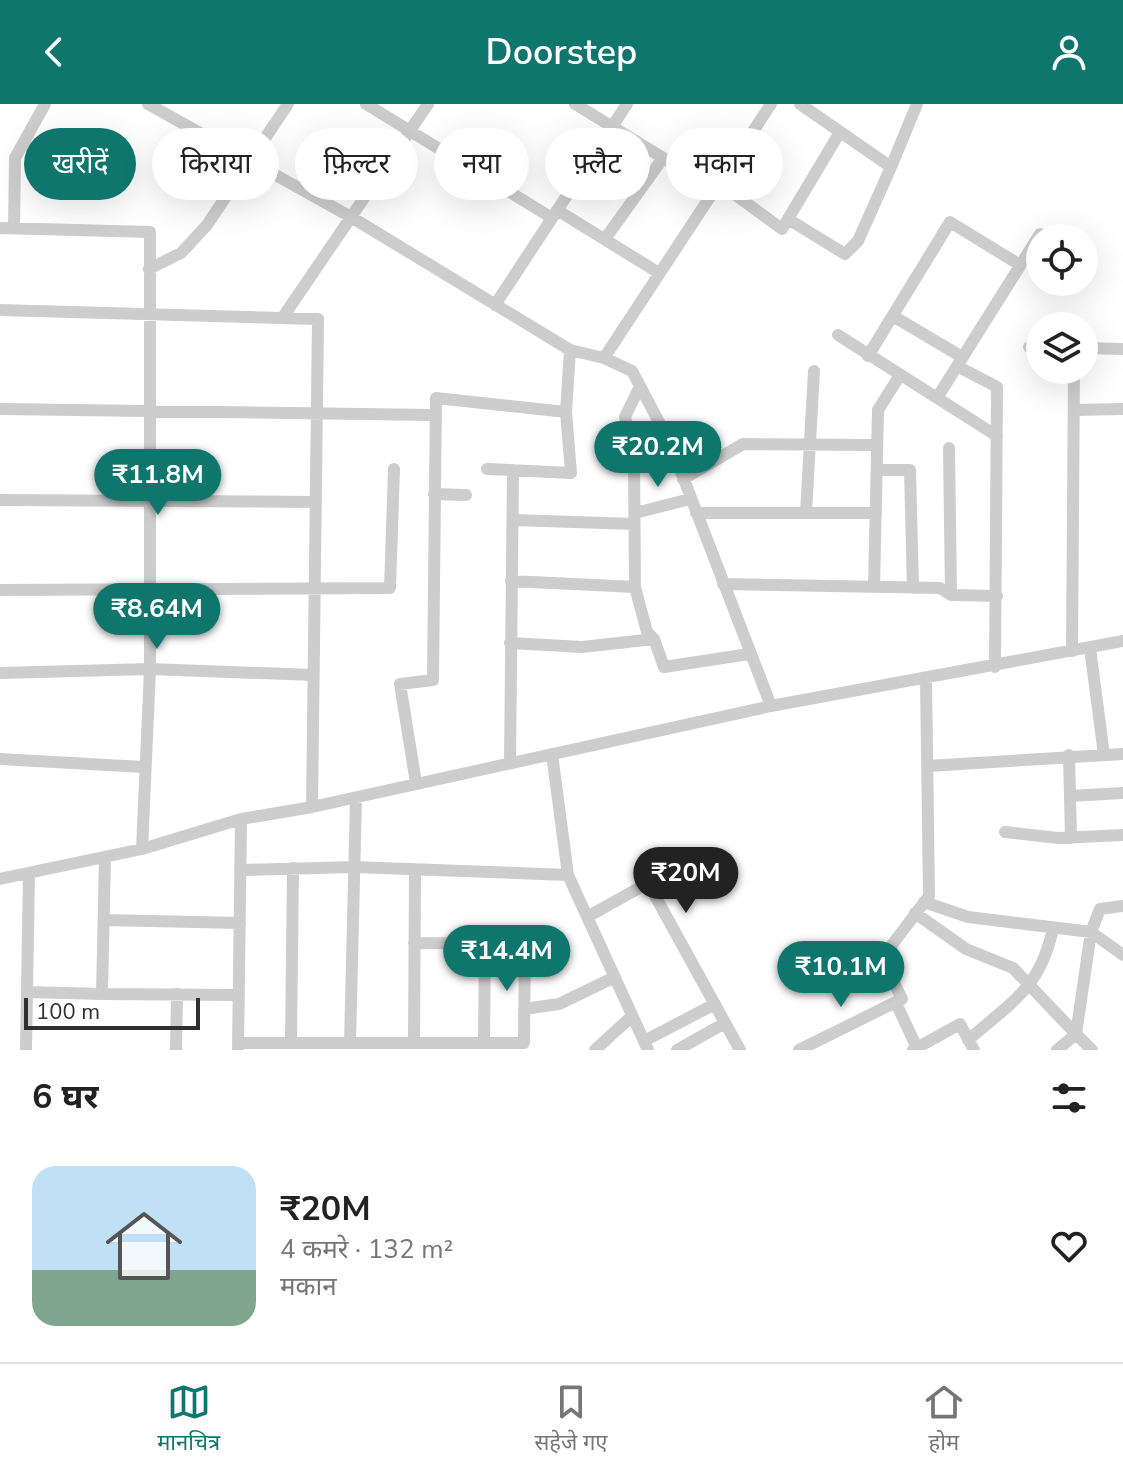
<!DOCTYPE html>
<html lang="hi">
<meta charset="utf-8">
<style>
:root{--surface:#fff;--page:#f2f2f2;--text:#222;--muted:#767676;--line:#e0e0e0;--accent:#0f766e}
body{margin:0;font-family:"Nunito Sans","Noto Sans Devanagari",sans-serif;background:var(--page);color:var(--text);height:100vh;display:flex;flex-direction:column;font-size:30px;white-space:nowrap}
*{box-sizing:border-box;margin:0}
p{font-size:26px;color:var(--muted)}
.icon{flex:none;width:44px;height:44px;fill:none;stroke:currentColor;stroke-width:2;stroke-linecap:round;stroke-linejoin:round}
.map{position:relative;height:946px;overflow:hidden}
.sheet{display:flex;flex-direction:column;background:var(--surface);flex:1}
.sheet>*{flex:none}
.top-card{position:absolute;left:24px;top:24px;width:1076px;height:72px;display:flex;gap:16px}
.fabs{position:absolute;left:1026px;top:120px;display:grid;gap:16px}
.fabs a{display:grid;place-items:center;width:72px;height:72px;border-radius:50%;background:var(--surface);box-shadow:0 8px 32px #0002;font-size:40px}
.scale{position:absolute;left:24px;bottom:20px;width:176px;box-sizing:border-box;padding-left:8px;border:4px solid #303030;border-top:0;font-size:22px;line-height:28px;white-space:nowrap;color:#303030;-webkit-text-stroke:6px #fff;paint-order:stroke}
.price{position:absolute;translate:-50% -68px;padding:0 18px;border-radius:28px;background:var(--accent);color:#fff;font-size:26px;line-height:52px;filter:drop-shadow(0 2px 4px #0008)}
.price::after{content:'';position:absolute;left:50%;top:48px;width:24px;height:18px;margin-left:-12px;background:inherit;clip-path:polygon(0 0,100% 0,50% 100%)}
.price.current{background:#222;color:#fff}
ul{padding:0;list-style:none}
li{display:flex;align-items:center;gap:24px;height:200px;padding:0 32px}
li span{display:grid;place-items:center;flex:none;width:224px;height:160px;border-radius:24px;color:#555}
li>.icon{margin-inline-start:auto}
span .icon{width:96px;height:96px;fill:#fffc;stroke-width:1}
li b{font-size:34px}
h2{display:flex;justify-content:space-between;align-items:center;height:96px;padding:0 32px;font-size:34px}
.chip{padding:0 28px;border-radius:36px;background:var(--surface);box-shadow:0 8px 32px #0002;font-size:28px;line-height:72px}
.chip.current{background:var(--accent);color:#fff}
header{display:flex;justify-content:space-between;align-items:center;height:104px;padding:0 32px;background:var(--accent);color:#fff;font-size:36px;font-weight:600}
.dock{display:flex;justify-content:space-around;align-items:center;height:112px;border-top:2px solid var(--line);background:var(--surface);font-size:22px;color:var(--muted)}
.dock a{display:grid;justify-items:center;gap:4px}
.dock .current{color:var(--accent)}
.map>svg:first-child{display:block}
</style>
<header><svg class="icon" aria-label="back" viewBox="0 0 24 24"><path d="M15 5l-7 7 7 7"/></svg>Doorstep<svg class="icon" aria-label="person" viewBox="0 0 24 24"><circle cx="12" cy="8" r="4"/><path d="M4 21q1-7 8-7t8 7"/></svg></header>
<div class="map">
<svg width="1123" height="946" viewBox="0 0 1123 946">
<rect width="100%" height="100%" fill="#fff"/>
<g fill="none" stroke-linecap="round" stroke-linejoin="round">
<path stroke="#cdcdcd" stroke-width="12" d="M 148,0 L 351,113 L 570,246 L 604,254 L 632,267 L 640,282 L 670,339 L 771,602
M 366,0 L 552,114
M 575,0 L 714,85
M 800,0 L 891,63 L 917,0
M 719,79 L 782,125 L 840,28
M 557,106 L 659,169
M 788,115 L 845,150 L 858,137 L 891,63
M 0,124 L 150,128 L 150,565 L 142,745
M 14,124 L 15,54 L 45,0
M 605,135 L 663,54
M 149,165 L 181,149 L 207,121 L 288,0
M 495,201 L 627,0
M 0,206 L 318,215 L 312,703
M 893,212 L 962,253
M 283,213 L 428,0
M 838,231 L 997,332
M 1029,243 L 1040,243
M 1084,244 L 1123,245
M 868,252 L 950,118 L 1020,161
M 604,254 L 771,0
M 957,262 L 997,283 L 995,563
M 640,282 L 625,313 L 634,353 L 635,483 L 647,528 L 654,535 L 664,563 L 749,550
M 937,294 L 1040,130
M 0,305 L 434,311
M 1074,306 L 1123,305
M 949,344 L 951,491
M 487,365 L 571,369 L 566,308 L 570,246
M 877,366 L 910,366 L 913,484
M 683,375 L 743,340 L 877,341
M 434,390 L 466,391
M 0,396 L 316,398
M 635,409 L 690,395
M 696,409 L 876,409
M 806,409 L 814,267
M 513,416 L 634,420
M 511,477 L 635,483
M 723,480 L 940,484 L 951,491 L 997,492
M 874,483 L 878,306 L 900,271
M 0,486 L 390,484 L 394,365
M 510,539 L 582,543 L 654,535
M 1090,544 L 1104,651
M 1072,547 L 1074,266
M 0,569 L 150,565 L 313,571
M 552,650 L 568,771 L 648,946
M 1069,651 L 1071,734
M 0,655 L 143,663
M 510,658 L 513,366
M 927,662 L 1123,650
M 416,679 L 400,580 L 433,576 L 436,294 L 566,308
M 1070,692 L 1123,689
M 1005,728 L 1058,734 L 1123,731
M 105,753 L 102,890 L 239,891
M 242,766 L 354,763 L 568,771
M 0,775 L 142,745 L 241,715 L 312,703 L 771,602 L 1123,537
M 924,798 L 968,813 L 1091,828 L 1123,851
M 915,809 L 966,845 L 1013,864 L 1076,930 L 1057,946
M 587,813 L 648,779 L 740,946
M 104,816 L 240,819
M 27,888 L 102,890
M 896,899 L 918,946
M 524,905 L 559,900 L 615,873
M 968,936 C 1012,898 1041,883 1053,824
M 644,937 L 715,900
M 238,939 L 524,939 L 525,840 L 414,839
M 291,939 L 293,764
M 350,939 L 356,694
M 414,939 L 415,767
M 484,939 L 485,839
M 26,946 L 29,769
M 176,946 L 177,890
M 238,946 L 241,715
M 595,946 L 632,912
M 677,946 L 725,919
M 799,946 L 902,895 L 882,854 L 929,792 L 926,575
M 913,946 L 960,920 L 974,946
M 1092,946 L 1076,930 L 1091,828 L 1100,805 L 1123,802"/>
</g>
</svg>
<div class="fabs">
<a><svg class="icon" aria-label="locate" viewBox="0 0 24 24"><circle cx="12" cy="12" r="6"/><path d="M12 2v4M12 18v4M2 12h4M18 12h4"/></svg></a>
<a><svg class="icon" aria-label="layers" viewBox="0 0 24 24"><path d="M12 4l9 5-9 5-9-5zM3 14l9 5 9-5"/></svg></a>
</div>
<div class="scale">100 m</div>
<b class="price" style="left:658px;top:385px">₹20.2M</b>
<b class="price" style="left:158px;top:413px">₹11.8M</b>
<b class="price" style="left:157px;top:547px">₹8.64M</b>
<b class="price current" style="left:686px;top:811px">₹20M</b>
<b class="price" style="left:507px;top:889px">₹14.4M</b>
<b class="price" style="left:841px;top:905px">₹10.1M</b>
<div class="top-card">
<a class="chip current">खरीदें</a>
<a class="chip">किराया</a>
<a class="chip">फ़िल्टर</a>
<a class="chip">नया</a>
<a class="chip">फ़्लैट</a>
<a class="chip">मकान</a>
</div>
</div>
<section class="sheet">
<h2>6 घर<svg class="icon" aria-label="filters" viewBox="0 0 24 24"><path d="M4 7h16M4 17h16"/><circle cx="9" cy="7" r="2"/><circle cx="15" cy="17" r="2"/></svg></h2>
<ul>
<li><span style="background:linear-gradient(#bfe0f5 65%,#7fa58c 0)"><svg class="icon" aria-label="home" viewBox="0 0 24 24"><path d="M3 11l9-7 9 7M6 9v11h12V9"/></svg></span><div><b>₹20M</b><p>4 कमरे · 132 m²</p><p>मकान</p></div><svg class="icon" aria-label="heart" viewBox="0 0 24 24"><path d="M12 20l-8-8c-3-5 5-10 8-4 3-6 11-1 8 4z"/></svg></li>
</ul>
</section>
<nav class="dock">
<a class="current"><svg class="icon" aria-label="map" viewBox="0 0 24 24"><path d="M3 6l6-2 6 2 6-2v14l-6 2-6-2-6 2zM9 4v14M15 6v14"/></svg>मानचित्र</a>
<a><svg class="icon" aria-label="saved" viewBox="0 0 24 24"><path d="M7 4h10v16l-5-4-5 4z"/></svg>सहेजे गए</a>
<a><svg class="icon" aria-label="home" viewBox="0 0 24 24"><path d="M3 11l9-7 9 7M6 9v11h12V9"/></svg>होम</a>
</nav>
